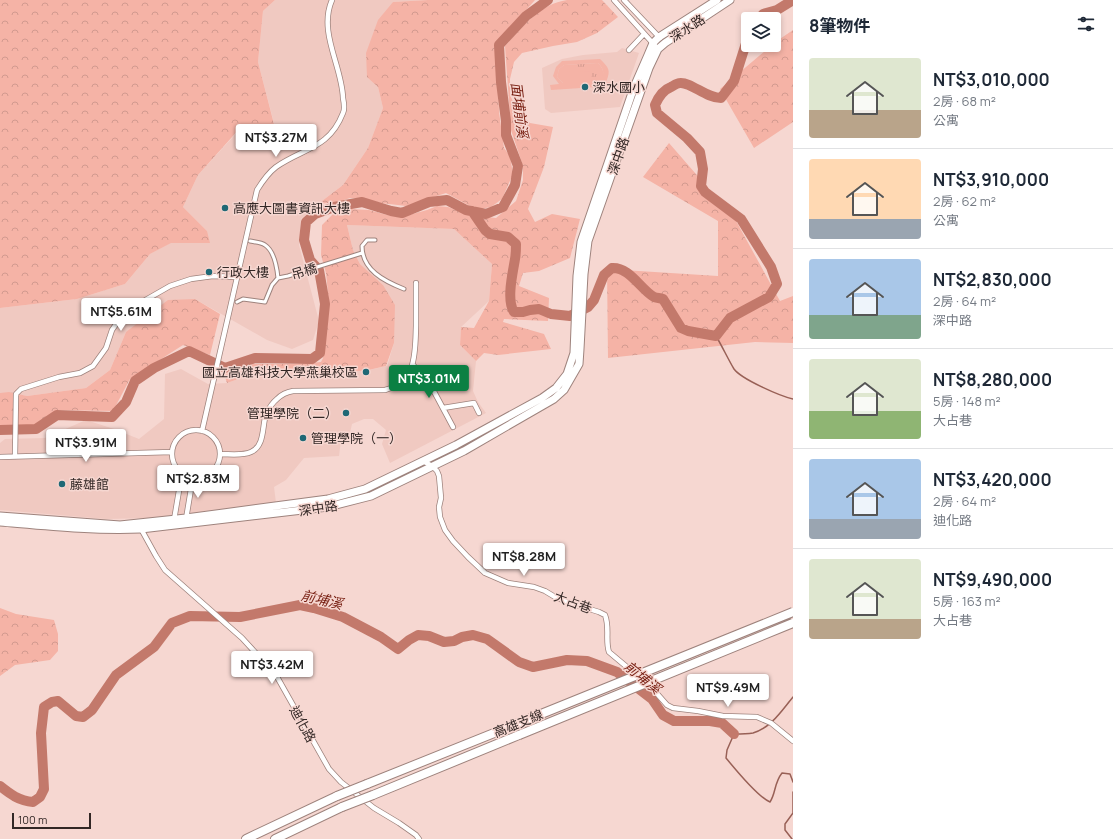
<!DOCTYPE html>
<html lang="zh-TW">
<meta charset="utf-8">
<style>
:root{--surface:#fff;--page:#f2f2f3;--text:#1f2937;--muted:#747a83;--line:#e0e1e3;--accent:#0b8043}
body{margin:0;font-family:Manrope,"Noto Sans TC",sans-serif;background:var(--page);color:var(--text);height:100vh;display:flex;flex-direction:column;font-size:15px;white-space:nowrap}
*{box-sizing:border-box;margin:0}
p{font-size:13px;color:var(--muted)}
.icon{flex:none;width:22px;height:22px;fill:none;stroke:currentColor;stroke-width:2;stroke-linecap:round;stroke-linejoin:round}
.map{position:relative;flex:1;overflow:hidden}
.side{display:flex;flex-direction:column;background:var(--surface);width:320px}
.side>*{flex:none}
.controls{position:absolute;left:741px;top:12px;display:grid;gap:8px}
.controls a{display:grid;place-items:center;width:40px;height:40px;border-radius:4px;background:var(--surface);box-shadow:0 2px 6px #0003;font-size:20px}
.scale{position:absolute;left:12px;bottom:10px;width:79px;box-sizing:border-box;padding-left:4px;border:2px solid #322725;border-top:0;font-size:11px;line-height:14px;white-space:nowrap;color:#322725;-webkit-text-stroke:3px #f6d7d1;paint-order:stroke}
.price{position:absolute;translate:-50% -34px;padding:0 9px;border-radius:4px;background:#fff;color:#222;font-size:13px;line-height:26px;filter:drop-shadow(0 1px 2px #0008)}
.price::after{content:'';position:absolute;left:50%;top:24px;width:12px;height:9px;margin-left:-6px;background:inherit;clip-path:polygon(0 0,100% 0,50% 100%)}
.price.active{background:var(--accent);color:#fff}
ul{padding:0;list-style:none}
li{display:flex;align-items:center;gap:12px;height:100px;padding:0 16px}
li+li{border-top:1px solid var(--line)}
li span{display:grid;place-items:center;flex:none;width:112px;height:80px;border-radius:4px;color:#555}
li>.icon{margin-inline-start:auto}
span .icon{width:48px;height:48px;fill:#fffc;stroke-width:1}
li b{font-size:17px}
h2{display:flex;justify-content:space-between;align-items:center;height:48px;padding:0 16px;font-size:17px}
main{display:flex;flex:1;min-height:0}
.map>svg:first-child{display:block}
</style>
<main>
<div class="map">
<svg width="793" height="839" viewBox="0 0 793 839">
<defs>
<pattern id="grass-tufts" width="24" height="20" patternUnits="userSpaceOnUse"><rect width="24" height="20" fill="#f5b3a6"/><path d="M3 7l-1-3M5 7V3M7 7l1-3M15 17l-1-3M17 17v-4M19 17l1-3" fill="none" stroke="#d29a8f"/></pattern>
<pattern id="forest-crowns" width="20" height="18" patternUnits="userSpaceOnUse"><rect width="20" height="18" fill="#f5b3a6"/><path d="M2 6a3 3 0 1 1 6 0M12 15a3 3 0 1 1 6 0" fill="none" stroke="#d29a8f"/></pattern>
</defs>
<rect width="100%" height="100%" fill="#f6d7d1"/>
<path fill="#f0c9c1" d="M 275,0 L 428,0 L 393,2 L 378,87 L 383,108 L 368,148 L 343,185 L 318,204 L 301,219 L 299,245 L 319,321 L 313,340 L 292,349 L 267,340 L 195,299 L 126,332 L 110,370 L 86,388 L 27,396 L 9,393 L 0,393 L 0,308 L 77,299 L 125,284 L 150,254 L 170,243 L 207,231 L 183,207 L 198,175 L 242,127 L 275,127 L 258,62 L 263,11 Z
M 622,48 L 639,53 L 620,107 L 551,113 L 545,109 L 542,68 L 562,59 L 583,55 L 617,52 Z
M 347,225 L 454,229 L 492,264 L 489,301 L 461,327 L 460,345 L 476,361 L 473,391 L 478,402 L 486,413 L 390,463 L 382,444 L 386,430 L 373,419 L 364,419 L 352,424 L 349,437 L 341,440 L 339,456 L 304,458 L 286,480 L 274,487 L 276,503 L 155,518 L 106,519 L 0,510 L 0,443 L 5,439 L 45,438 L 86,420 L 114,429 L 139,439 L 164,419 L 165,374 L 181,369 L 208,384 L 227,383 L 264,370 L 364,371 L 387,366 L 394,343 L 383,285 L 360,264 L 353,250 Z"/>
<path fill="url(#grass-tufts)" d="M 598,63 C 603,68 608,78 598,82 C 593,84 570,83 563,83 L 557,77 L 559,69 L 564,65 Z"/>
<path fill="url(#forest-crowns)" d="M 0,0 L 275,0 L 263,11 L 258,62 L 275,128 L 241,127 L 198,175 L 183,207 L 207,231 L 210,243 L 171,243 L 150,254 L 125,284 L 77,299 L 0,308 Z
M 428,0 L 535,0 L 497,43 L 499,112 L 504,148 L 510,156 L 513,174 L 502,199 L 491,207 L 480,209 L 468,205 L 446,193 L 406,206 L 381,203 L 361,198 L 350,198 L 338,202 L 318,204 L 343,185 L 368,148 L 383,108 L 378,87 L 367,77 L 366,53 L 378,20 L 393,2 Z
M 567,0 L 602,0 L 618,17 L 597,33 L 577,42 L 553,46 L 522,53 L 514,62 L 510,79 L 510,95 L 516,108 L 530,123 L 553,127 L 544,167 L 528,209 L 535,222 L 552,214 L 580,219 L 570,258 L 539,271 L 523,273 L 519,286 L 549,298 L 548,321 L 504,319 L 503,322 L 544,334 L 551,349 L 498,355 L 484,353 L 476,361 L 460,345 L 461,327 L 474,328 L 489,301 L 492,264 L 454,229 L 347,225 L 353,250 L 360,264 L 383,285 L 395,305 L 394,343 L 386,366 L 364,371 L 264,370 L 227,383 L 224,374 L 239,372 L 253,364 L 297,364 L 321,362 L 323,358 L 329,303 L 326,273 L 321,255 L 322,225 L 335,212 L 350,209 L 369,210 L 387,215 L 402,217 L 427,210 L 437,206 L 448,207 L 469,215 L 496,218 L 516,201 L 523,180 L 523,166 L 511,130 L 505,46 C 523,27 539,4 567,0 Z
M 793,30 L 793,122 L 754,148 L 720,89 L 772,45 L 774,45 L 774,43 Z
M 669,143 L 735,219 L 780,301 L 793,296 L 793,343 L 755,342 L 608,358 L 607,269 L 718,276 L 718,221 L 643,177 Z
M 195,299 L 220,314 L 210,355 L 183,345 L 130,379 L 113,411 L 58,410 L 36,425 L 0,425 L 0,393 L 9,392 L 27,396 L 86,388 L 110,370 L 126,332 L 168,300 Z
M 0,608 L 16,614 L 54,620 L 58,634 L 58,651 L 50,660 L 15,665 L 0,676 Z"/>
<path fill="#f5b3a6" fill-rule="evenodd" d="M 600,59 C 609,68 611,70 606,82 L 610,82 L 611,86 L 551,90 L 550,85 L 559,84 L 553,76 L 556,67 L 562,61 ZM 598,63 C 605,70 605,76 598,82 L 592,82 L 591,71 L 565,72 L 565,83 L 563,83 L 557,77 L 559,69 L 564,65 Z"/>
<g fill="none" stroke-linecap="round" stroke-linejoin="round">
<path stroke="#986056" stroke-width="1.5" d="M 716,336 C 722,346 728,359 734,369 C 741,379 780,396 793,399
M 793,697 C 782,710 771,728 753,733 C 747,734 740,734 734,734 L 727,750 L 726,758 C 735,769 758,797 770,802 C 776,793 774,783 782,773 L 790,774 L 793,782
M 792,839 L 785,830 L 785,824 L 793,813 L 793,792"/>
<path stroke="#c3796b" stroke-width="10" d="M 759,19 L 763,14 L 777,10 L 793,0
M 472,211 L 485,230 L 490,234 L 508,237 L 516,244 C 516,249 516,254 515,259 C 513,272 506,300 514,312 L 523,312 L 530,310 L 539,309 L 551,314 L 570,316 L 588,307 L 594,300 L 604,275 L 612,268 C 630,267 640,289 654,297 C 656,298 660,298 663,299 L 681,328 L 688,331 L 716,336 L 730,318 L 769,297 L 777,284 L 771,267 L 741,219 L 705,192 L 701,186 L 703,169 L 700,152 L 687,138 L 657,113 L 655,105 C 658,98 663,90 671,87 C 673,86 677,83 680,83 C 691,82 706,98 721,98 L 734,81 L 748,37
M 0,430 L 36,429 L 57,415 L 112,417 L 126,402 L 135,381 L 154,368 L 189,351 L 225,368 L 255,358 L 312,359 L 320,353 L 325,304 L 319,270 L 310,260 L 304,240 L 306,222 L 315,214 L 334,207 L 362,202 L 391,211 L 402,213 L 429,202 L 447,200 L 466,210 L 486,214 L 503,207 L 515,185 L 518,166 L 506,135 L 506,121 L 501,82 L 499,45 L 526,16 L 548,0
M 0,786 C 10,794 19,801 33,802 L 40,797 L 44,789 L 41,733 L 44,707 L 52,702 L 58,701 L 76,716 L 83,717 L 92,710 L 116,675 L 154,647 L 172,623 L 190,616 L 240,617 L 300,605 L 314,608 L 343,617 L 381,637 L 398,649 L 409,640 L 418,635 L 429,636 L 444,642 L 454,641 L 462,637 L 473,635 L 487,639 L 519,662 L 533,667 L 567,660 L 587,661 L 617,672 L 652,699 L 663,715 L 674,721 L 710,721 L 722,723 L 734,734"/>
<defs>
<path id="pedestrian" d="M 375,240 L 367,240 L 362,246 C 362,270 384,281 404,289
M 250,241 C 254,242 261,242 265,245 C 274,251 277,268 278,278
M 237,302 L 243,299 L 265,302 L 272,285 L 278,278 L 288,276 L 362,253"/>
<path id="minor" d="M 614,0 L 658,49
M 624,0 L 660,38
M 629,50 L 644,34
M 413,365 L 430,384 L 453,427
M 443,408 L 474,403 L 479,413
M172 454a24 24 0 1 1 48 0a24 24 0 1 1-48 0Z
M 202,431 L 257,190 C 262,182 268,173 276,167 C 303,148 329,149 343,113 C 345,109 344,103 343,98 C 342,66 318,32 332,0
M 220,454 C 230,454 242,456 251,452 C 265,446 262,426 266,414 C 269,408 272,403 277,399 C 282,394 287,392 293,391 L 385,390 C 417,381 415,354 416,326 C 416,312 416,297 416,283
M 0,457 L 172,452
M 15,457 L 16,394 L 21,389 L 59,377 L 80,373 L 93,366 L 106,348 L 112,330 L 119,320 L 135,306 L 170,286 L 191,279 L 213,276 L 236,277
M 423,461 L 432,466 L 437,471 L 439,476 L 441,498 L 439,507 L 440,517 L 445,530 L 453,541 L 468,557 L 485,573 L 508,583 L 534,587 L 545,591 L 555,597 L 570,603 L 599,612 L 605,615 C 610,628 605,640 609,652 L 652,688 L 667,705 L 673,708 L 698,711 L 723,716 L 757,717 L 771,723 L 793,741
M 186,519 L 193,477
M 176,521 L 174,520 L 182,473
M 140,527 L 156,556 L 165,570 L 242,638 L 276,675 L 329,769 L 341,782 L 374,808 L 399,823 L 416,835 L 419,839"/>
<path id="primary" d="M 0,516 L 120,525 L 186,518 L 328,499 L 365,489 L 456,445 L 542,398 L 556,388 L 567,374 L 574,353 L 577,276 L 581,242 L 634,87 L 648,55 L 653,43 L 659,37 L 717,0
M 0,522 C 47,526 94,531 141,529 L 328,507 L 371,496 L 464,451 L 554,399 L 564,390 L 579,364 L 580,349 L 584,274 L 588,241 L 649,68 L 658,49 L 665,43 L 730,0"/>
<path id="motorway" d="M 367,784 L 514,725
M 373,795 L 519,735
M 246,839 L 337,796
M 275,839 L 342,807"/>
</defs>
<use href="#pedestrian" stroke="#9e837d" stroke-width="5"/>
<use href="#minor" stroke="#9e837d" stroke-width="6"/>
<use href="#primary" stroke="#9e837d" stroke-width="9"/>
<use href="#motorway" stroke="#9e837d" stroke-width="10"/>
<use href="#pedestrian" stroke="#fff" stroke-width="3"/>
<use href="#minor" stroke="#fff" stroke-width="4.5"/>
<use href="#primary" stroke="#fff" stroke-width="7"/>
<use href="#motorway" stroke="#fff" stroke-width="8"/>
<defs>
<path id="motorway-bridge" d="M 514,725 L 793,612
M 519,735 L 793,623
M 337,796 L 367,784
M 342,807 L 373,795"/>
</defs>
<use href="#motorway-bridge" stroke="#9e837d" stroke-width="10" stroke-linecap="butt"/>
<use href="#motorway-bridge" stroke="#fff" stroke-width="8"/>
</g>
<g fill="#1f6875" stroke="#f6d7d1" stroke-width="1.5">
<circle cx="585" cy="87" r="4"/>
<circle cx="225" cy="208" r="4"/>
<circle cx="209" cy="272" r="4"/>
<circle cx="366" cy="372" r="4"/>
<circle cx="346" cy="413" r="4"/>
<circle cx="303" cy="438" r="4"/>
<circle cx="62" cy="484" r="4"/>
</g>
<g text-anchor="middle" dominant-baseline="central" stroke-width="3" stroke-linejoin="round" paint-order="stroke">
<g font-size="13" fill="#322725" stroke="#f6d7d1">
<text transform="translate(687 28) rotate(-33)">深水路</text>
<text transform="translate(618 156) rotate(-71)">深中路</text>
<text transform="translate(304 271) rotate(-17)">吊橋</text>
<text transform="translate(318 508) rotate(-9)">深中路</text>
<text transform="translate(573 602) rotate(20)">大占巷</text>
<text transform="translate(518 723) rotate(-22)">高雄支線</text>
<text transform="translate(303 724) rotate(61)">迪化路</text>
</g>
<g font-size="13" fill="#322725" stroke="#f6d7d1" text-anchor="start">
<text x="593" y="87">深水國小</text>
<text x="233" y="208">高應大圖書資訊大樓</text>
<text x="217" y="272">行政大樓</text>
<text x="358" y="372" text-anchor="end">國立高雄科技大學燕巢校區</text>
<text x="338" y="413" text-anchor="end">管理學院（二）</text>
<text x="311" y="438">管理學院（一）</text>
<text x="70" y="484">藤雄館</text>
</g>
<g font-size="14" font-style="italic" fill="#771e11" stroke="#f6d7d1">
<text transform="translate(520 110) rotate(83)">面埔前溪</text>
<text transform="translate(322 599) rotate(13)">前埔溪</text>
<text transform="translate(643 677) rotate(39)">前埔溪</text>
</g>
</g>
</svg>
<div class="controls">
<a><svg class="icon" aria-label="layers" viewBox="0 0 24 24"><path d="M12 4l9 5-9 5-9-5zM3 14l9 5 9-5"/></svg></a>
</div>
<div class="scale">100 m</div>
<b class="price" style="left:276px;top:158px">NT$3.27M</b>
<b class="price" style="left:121px;top:332px">NT$5.61M</b>
<b class="price active" style="left:429px;top:399px">NT$3.01M</b>
<b class="price" style="left:86px;top:463px">NT$3.91M</b>
<b class="price" style="left:198px;top:499px">NT$2.83M</b>
<b class="price" style="left:524px;top:577px">NT$8.28M</b>
<b class="price" style="left:272px;top:685px">NT$3.42M</b>
<b class="price" style="left:728px;top:708px">NT$9.49M</b>
</div>
<section class="side">
<h2>8筆物件<svg class="icon" aria-label="filters" viewBox="0 0 24 24"><path d="M4 7h16M4 17h16"/><circle cx="9" cy="7" r="2"/><circle cx="15" cy="17" r="2"/></svg></h2>
<ul>
<li><span style="background:linear-gradient(#dfe7d0 65%,#b9a48a 0)"><svg class="icon" aria-label="home" viewBox="0 0 24 24"><path d="M3 11l9-7 9 7M6 9v11h12V9"/></svg></span><div><b>NT$3,010,000</b><p>2房 · 68 m²</p><p>公寓</p></div></li>
<li><span style="background:linear-gradient(#ffd9b3 75%,#9aa5b1 0)"><svg class="icon" aria-label="home" viewBox="0 0 24 24"><path d="M3 11l9-7 9 7M6 9v11h12V9"/></svg></span><div><b>NT$3,910,000</b><p>2房 · 62 m²</p><p>公寓</p></div></li>
<li><span style="background:linear-gradient(#a9c7e8 70%,#7fa58c 0)"><svg class="icon" aria-label="home" viewBox="0 0 24 24"><path d="M3 11l9-7 9 7M6 9v11h12V9"/></svg></span><div><b>NT$2,830,000</b><p>2房 · 64 m²</p><p>深中路</p></div></li>
<li><span style="background:linear-gradient(#dfe7d0 65%,#8fb573 0)"><svg class="icon" aria-label="home" viewBox="0 0 24 24"><path d="M3 11l9-7 9 7M6 9v11h12V9"/></svg></span><div><b>NT$8,280,000</b><p>5房 · 148 m²</p><p>大占巷</p></div></li>
<li><span style="background:linear-gradient(#a9c7e8 75%,#9aa5b1 0)"><svg class="icon" aria-label="home" viewBox="0 0 24 24"><path d="M3 11l9-7 9 7M6 9v11h12V9"/></svg></span><div><b>NT$3,420,000</b><p>2房 · 64 m²</p><p>迪化路</p></div></li>
<li><span style="background:linear-gradient(#dfe7d0 75%,#b9a48a 0)"><svg class="icon" aria-label="home" viewBox="0 0 24 24"><path d="M3 11l9-7 9 7M6 9v11h12V9"/></svg></span><div><b>NT$9,490,000</b><p>5房 · 163 m²</p><p>大占巷</p></div></li>
</ul>
</section>
</main>
